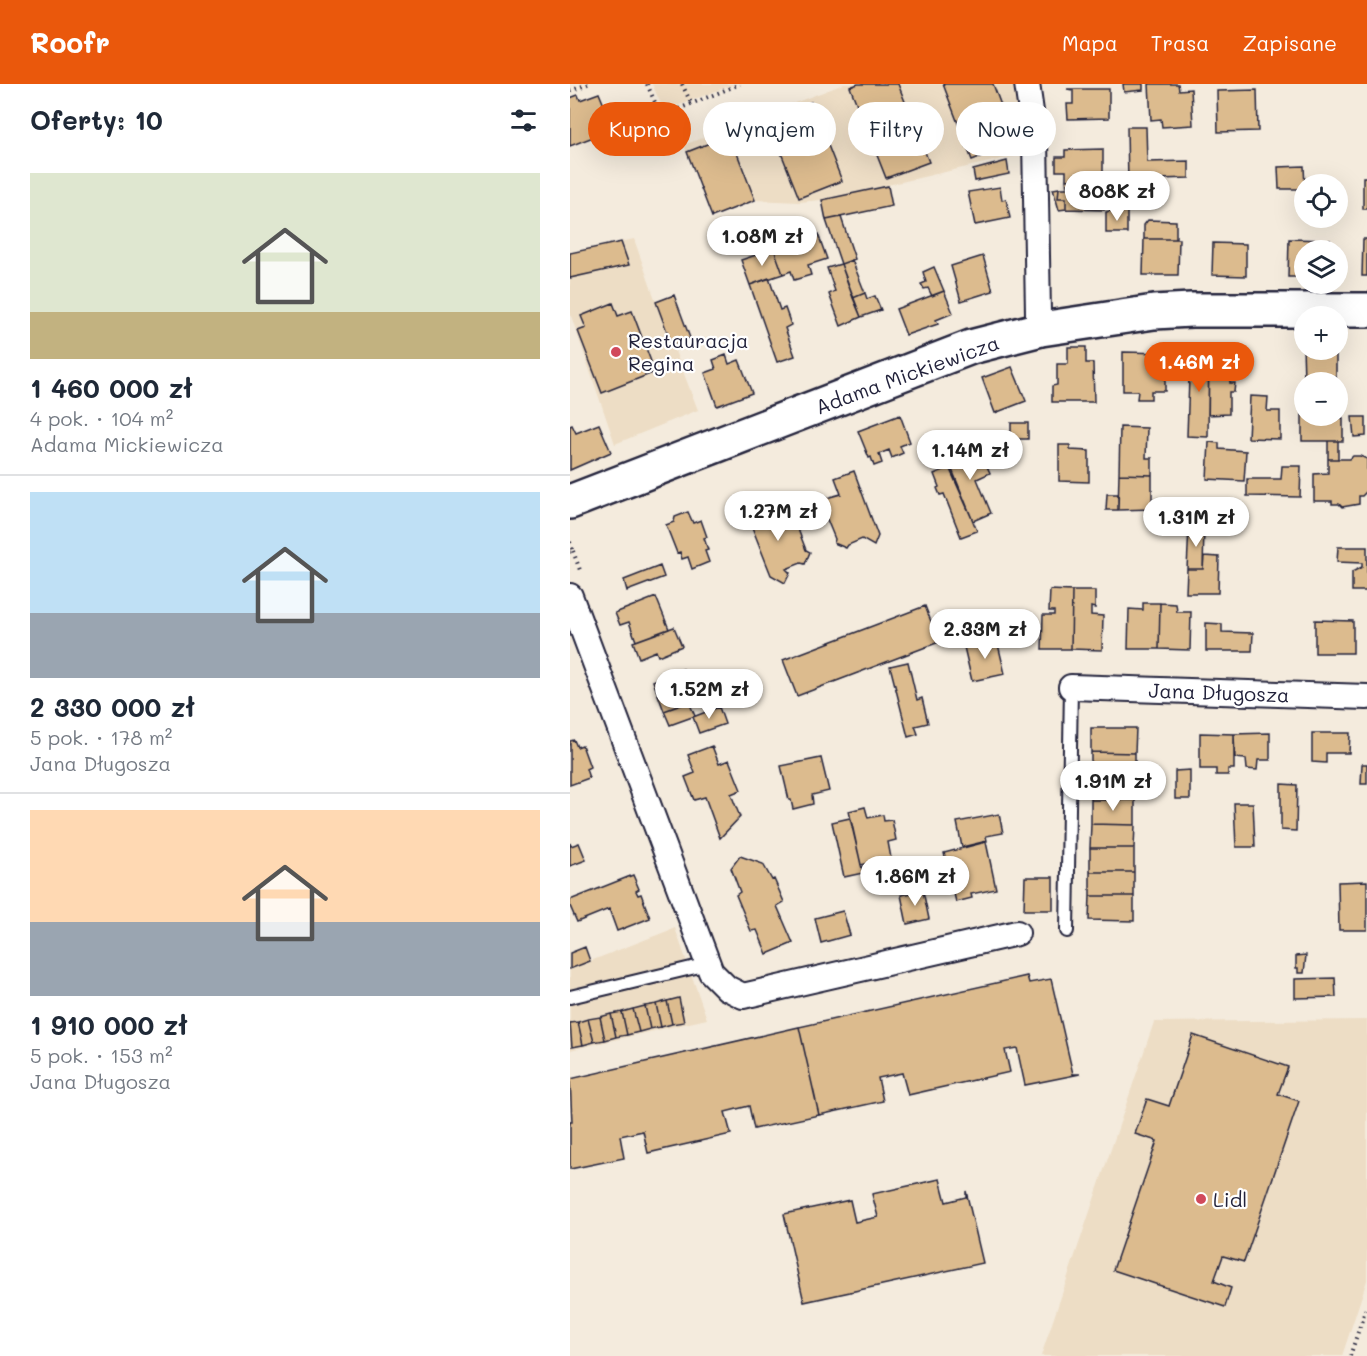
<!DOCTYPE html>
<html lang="pl">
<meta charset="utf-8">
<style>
:root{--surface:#fff;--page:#f2f2f3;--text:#1f2937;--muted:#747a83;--line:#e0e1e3;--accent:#ea580c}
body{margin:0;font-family:Mali,sans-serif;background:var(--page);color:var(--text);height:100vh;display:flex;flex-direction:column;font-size:22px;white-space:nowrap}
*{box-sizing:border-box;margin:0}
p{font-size:20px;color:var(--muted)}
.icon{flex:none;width:33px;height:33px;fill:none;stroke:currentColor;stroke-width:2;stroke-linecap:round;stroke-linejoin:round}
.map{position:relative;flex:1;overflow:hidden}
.panel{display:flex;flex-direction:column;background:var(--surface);width:570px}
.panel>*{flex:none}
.hud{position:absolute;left:18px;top:18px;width:570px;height:54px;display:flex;gap:12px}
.controls{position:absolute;left:724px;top:90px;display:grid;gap:12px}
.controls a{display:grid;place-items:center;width:54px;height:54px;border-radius:50%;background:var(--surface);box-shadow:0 6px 24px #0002;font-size:30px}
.price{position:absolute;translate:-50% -51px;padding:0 14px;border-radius:21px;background:#fff;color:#222;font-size:20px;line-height:39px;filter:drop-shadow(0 2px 3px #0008)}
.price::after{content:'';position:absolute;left:50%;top:36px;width:18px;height:14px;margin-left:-9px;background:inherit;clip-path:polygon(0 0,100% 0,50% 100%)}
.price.on{background:var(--accent);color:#fff}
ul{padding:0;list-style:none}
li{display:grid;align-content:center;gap:12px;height:318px;padding:0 30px}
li+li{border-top:2px solid var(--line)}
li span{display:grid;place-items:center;height:186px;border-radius:0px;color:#555}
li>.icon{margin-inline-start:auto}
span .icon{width:108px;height:108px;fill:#fffc;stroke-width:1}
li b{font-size:26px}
h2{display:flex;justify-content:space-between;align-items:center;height:72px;padding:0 30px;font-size:26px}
.tag{padding:0 21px;border-radius:27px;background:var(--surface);box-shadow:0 6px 24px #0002;font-size:21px;line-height:54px}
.tag.on{background:var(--accent);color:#fff}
header{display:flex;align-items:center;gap:36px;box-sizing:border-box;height:84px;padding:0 30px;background:var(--accent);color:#fff}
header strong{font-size:28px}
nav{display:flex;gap:33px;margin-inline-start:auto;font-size:21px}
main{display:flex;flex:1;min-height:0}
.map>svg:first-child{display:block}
</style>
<header>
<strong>Roofr</strong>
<nav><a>Mapa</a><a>Trasa</a><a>Zapisane</a></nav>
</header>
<main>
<section class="panel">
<h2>Oferty: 10<svg class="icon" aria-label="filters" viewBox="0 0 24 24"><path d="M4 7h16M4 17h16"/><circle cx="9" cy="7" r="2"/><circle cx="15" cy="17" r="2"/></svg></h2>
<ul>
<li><span style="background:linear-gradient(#dfe7d0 75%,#c2b280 0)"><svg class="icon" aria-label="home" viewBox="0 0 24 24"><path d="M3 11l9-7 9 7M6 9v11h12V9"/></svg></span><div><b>1 460 000 zł</b><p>4 pok. · 104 m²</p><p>Adama Mickiewicza</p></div></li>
<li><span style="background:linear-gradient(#bfe0f5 65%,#9aa5b1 0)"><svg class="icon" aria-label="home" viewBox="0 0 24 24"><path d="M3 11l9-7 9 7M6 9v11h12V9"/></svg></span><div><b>2 330 000 zł</b><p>5 pok. · 178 m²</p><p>Jana Długosza</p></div></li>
<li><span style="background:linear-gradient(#ffd9b3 60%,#9aa5b1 0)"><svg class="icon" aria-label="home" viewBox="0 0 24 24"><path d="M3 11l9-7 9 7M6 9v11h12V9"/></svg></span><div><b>1 910 000 zł</b><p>5 pok. · 153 m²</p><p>Jana Długosza</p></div></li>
</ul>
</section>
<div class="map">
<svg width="797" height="1272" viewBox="0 0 797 1272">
<rect width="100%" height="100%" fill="#f4ebdd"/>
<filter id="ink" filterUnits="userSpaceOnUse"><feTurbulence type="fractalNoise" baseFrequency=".0167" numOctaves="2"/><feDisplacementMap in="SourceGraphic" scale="12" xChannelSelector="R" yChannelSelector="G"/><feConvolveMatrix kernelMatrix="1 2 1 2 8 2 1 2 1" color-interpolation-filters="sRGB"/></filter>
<g filter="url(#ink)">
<path fill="#edddc5" d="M 82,0 L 164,0 L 94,27 Z
M 274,0 L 446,0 L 446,12 L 458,69 L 252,116 L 229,118 L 185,116 L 142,133 L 114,61 Z
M 64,155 L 86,218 L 128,326 L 45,360 L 0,229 L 0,169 Z
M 105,844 L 137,935 L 0,966 L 0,885 Z
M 797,936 L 797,1196 L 772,1272 L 471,1272 L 584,938 Z"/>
<path fill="#dcbb8e" stroke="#22223b" stroke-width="1.5" d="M 288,0 L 328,0 L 359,78 L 316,94 L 280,3 Z
M 373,0 L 423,0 L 445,59 L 402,76 Z
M 553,0 L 573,0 L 573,6 L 554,8 Z
M 579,0 L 608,0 L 609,6 L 621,5 L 623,41 L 592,43 L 591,35 L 581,36 Z
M 497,5 L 539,5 L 539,34 L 498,35 L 497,20 L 503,20 L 503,6 Z
M 687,6 L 688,47 L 648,48 L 647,7 Z
M 29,9 L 44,45 L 0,62 L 0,14 L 8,11 L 10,16 Z
M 241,18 L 272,97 L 229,114 L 198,36 Z
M 557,43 L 576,43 L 577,78 L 619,77 L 619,94 L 591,95 L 592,99 L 558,100 Z
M 160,51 L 185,116 L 142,133 L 117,68 Z
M 533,65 L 533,95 L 496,96 L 496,87 L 486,87 L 486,73 L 495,73 L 495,66 Z
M 437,77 L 439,90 L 405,97 L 403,86 Z
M 734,82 L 735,105 L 709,105 L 708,83 Z
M 793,93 L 797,93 L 797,125 L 793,125 Z
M 533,95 L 534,126 L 496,125 L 496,114 L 488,114 L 489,104 L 497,104 L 496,96 Z
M 318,102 L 322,122 L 256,136 L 252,116 Z
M 430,103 L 432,116 L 436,115 L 440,134 L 405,141 L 398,108 Z
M 489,104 L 488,114 L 496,114 L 496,125 L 489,126 L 483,105 Z
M 544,126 L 557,126 L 557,149 L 536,149 L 536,128 Z
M 271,133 L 285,175 L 271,180 L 256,136 Z
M 578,136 L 606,137 L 606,155 L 574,155 L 574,141 Z
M 248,150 L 257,175 L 238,181 L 241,191 L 224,196 L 221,187 L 213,190 L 204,165 Z
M 574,155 L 609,155 L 608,191 L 573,191 Z
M 719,155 L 760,156 L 760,166 L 735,166 L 735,193 L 718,193 Z
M 793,155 L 797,155 L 797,192 L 792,192 Z
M 51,158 L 59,181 L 0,194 L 0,169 Z
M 643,159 L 676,160 L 676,192 L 642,191 Z
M 204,165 L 213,190 L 180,201 L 171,176 Z
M 413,172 L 423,207 L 391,217 L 381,182 Z
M 282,176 L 295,209 L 283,214 L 271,180 Z
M 271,180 L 291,233 L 271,242 L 259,210 L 265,207 L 257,184 Z
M 364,183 L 374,207 L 362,212 L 358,204 L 354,205 L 351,200 L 356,198 L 353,188 Z
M 199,194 L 210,226 L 215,224 L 221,241 L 215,244 L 225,272 L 207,278 L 180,201 Z
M 374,207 L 383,229 L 366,236 L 368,240 L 336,251 L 326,225 Z
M 295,209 L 297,215 L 305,212 L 311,226 L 291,233 L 283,214 Z
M 104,211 L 120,254 L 102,261 L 86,218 Z
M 43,219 L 48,232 L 62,227 L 85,288 L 32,309 L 8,247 L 16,244 L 11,232 Z
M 733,262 L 735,262 L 735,266 L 766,266 L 766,295 L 753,295 L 754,298 L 742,298 L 742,295 L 734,295 Z
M 498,263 L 516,263 L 516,279 L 523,279 L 524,318 L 482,318 L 482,302 L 487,301 L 487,280 L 498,280 Z
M 620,265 L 639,265 L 638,353 L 617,352 Z
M 639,265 L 660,265 L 660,299 L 665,299 L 664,308 L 659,308 L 659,330 L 638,331 Z
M 553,268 L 595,269 L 595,307 L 581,307 L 581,315 L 567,315 L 568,307 L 553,307 Z
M 156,271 L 159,280 L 169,276 L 182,309 L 147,322 L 135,289 L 146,285 L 143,276 Z
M 442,283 L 456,317 L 425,329 L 412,294 Z
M 680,312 L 698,313 L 697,327 L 710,327 L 710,355 L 678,354 Z
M 732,330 L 752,332 L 752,334 L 773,334 L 773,357 L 732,357 Z
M 330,331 L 340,358 L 330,362 L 333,369 L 322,374 L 319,366 L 309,370 L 312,379 L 304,382 L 301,373 L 299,374 L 288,347 Z
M 782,333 L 796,333 L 796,352 L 784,353 Z
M 441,339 L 458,339 L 458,355 L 441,355 Z
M 29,340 L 41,368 L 0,386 L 0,342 L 2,341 L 6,349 Z
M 550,343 L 577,344 L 576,374 L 582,374 L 582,391 L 549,390 Z
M 758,357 L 768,357 L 768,375 L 758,375 Z
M 639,358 L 649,359 L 649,365 L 676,367 L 674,397 L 637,395 Z
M 489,361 L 500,361 L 500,366 L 519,367 L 519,398 L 489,397 Z
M 396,364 L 400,374 L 411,369 L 420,389 L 407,395 L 421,429 L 403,437 L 375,374 Z
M 783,372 L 790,372 L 797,375 L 797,407 L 792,412 L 789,412 L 789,420 L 772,423 L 769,420 L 762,420 L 762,417 L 744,417 L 744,390 L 758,389 L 758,375 L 780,375 Z
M 712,382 L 731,382 L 730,413 L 677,412 L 677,395 L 711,395 Z
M 381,383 L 407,447 L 391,453 L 374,410 L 370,411 L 367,404 L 369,403 L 364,390 Z
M 284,387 L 308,452 L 304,462 L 292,455 L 278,461 L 276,464 L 264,459 L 265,455 L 249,416 L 271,410 L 265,394 Z
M 549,390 L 582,391 L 582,425 L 548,426 Z
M 537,410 L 548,410 L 548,426 L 536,426 Z
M 195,421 L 201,437 L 221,427 L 236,466 L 240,468 L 235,480 L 231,479 L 216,485 L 220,489 L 215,499 L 201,491 L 176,428 Z
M 118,428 L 123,439 L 131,436 L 137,453 L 134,454 L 138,466 L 135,467 L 139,478 L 122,485 L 118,473 L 112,475 L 110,468 L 107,469 L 96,441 L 104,438 L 105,433 Z
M 619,443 L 634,444 L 633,485 L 617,485 Z
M 768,463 L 797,463 L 797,507 L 782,507 L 782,488 L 792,483 L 792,479 L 767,478 Z
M 634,472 L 649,473 L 648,509 L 616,509 L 617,485 L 633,485 Z
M 90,482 L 94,493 L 57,507 L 54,496 Z
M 480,506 L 502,507 L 501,565 L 472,565 L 473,531 L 484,531 L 484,527 L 479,527 Z
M 502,507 L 525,507 L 525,524 L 521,523 L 521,531 L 533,532 L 532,566 L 501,565 Z
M 86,513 L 99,545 L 66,557 L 59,538 L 50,541 L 45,529 Z
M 573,519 L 590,519 L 589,565 L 558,565 L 559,525 L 573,526 Z
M 590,519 L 606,520 L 607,528 L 621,528 L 620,566 L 589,565 Z
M 355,522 L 369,558 L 227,612 L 213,576 Z
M 745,536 L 783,537 L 783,569 L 745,569 Z
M 636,539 L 652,540 L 652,548 L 683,549 L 682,567 L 636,567 Z
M 104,543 L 112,562 L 88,572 L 86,567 L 69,574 L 63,558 Z
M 427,556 L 435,590 L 402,597 L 394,563 Z
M 338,578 L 347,616 L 352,614 L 358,639 L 345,642 L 348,650 L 338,653 L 320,582 Z
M 113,585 L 125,616 L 94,627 L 83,597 Z
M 119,618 L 125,632 L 100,641 L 94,627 Z
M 149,623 L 155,640 L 129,649 L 123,633 Z
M 521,644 L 566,644 L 565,669 L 521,668 Z
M 630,649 L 664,650 L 664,685 L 658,685 L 658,691 L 646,691 L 646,685 L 630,685 Z
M 700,649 L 700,676 L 688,676 L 687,686 L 677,685 L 676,675 L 665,674 L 664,650 Z
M 742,649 L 780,649 L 779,669 L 756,669 L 756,679 L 742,678 Z
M 4,656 L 7,663 L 12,661 L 20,683 L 16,685 L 19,694 L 0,701 L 0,657 Z
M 142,662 L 149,680 L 159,676 L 171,706 L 161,710 L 170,733 L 150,754 L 135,713 L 124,716 L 115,693 L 125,689 L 118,671 Z
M 521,668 L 565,669 L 565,693 L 521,692 Z
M 251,674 L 259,707 L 242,711 L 243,720 L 223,725 L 221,716 L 219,716 L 211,682 Z
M 792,680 L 797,680 L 797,700 L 791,700 Z
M 620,686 L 620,715 L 605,715 L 605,687 Z
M 521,692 L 565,693 L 565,716 L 521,716 Z
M 711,700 L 727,701 L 726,747 L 711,746 Z
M 521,716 L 565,716 L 565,741 L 521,740 Z
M 664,719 L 683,719 L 685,763 L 666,763 Z
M 295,723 L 298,734 L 313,731 L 314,737 L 322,736 L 326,756 L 318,758 L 321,774 L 312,777 L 314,784 L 301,786 L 300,779 L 291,781 L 279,727 Z
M 429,730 L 433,749 L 416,752 L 417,757 L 392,763 L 387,738 Z
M 280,734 L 293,789 L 274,793 L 262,738 Z
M 521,740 L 565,741 L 564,764 L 520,764 Z
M 416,758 L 426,805 L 401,810 L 402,814 L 386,818 L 374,769 Z
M 0,759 L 1,762 L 9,759 L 16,776 L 0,782 Z
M 520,764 L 564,764 L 564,788 L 520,788 Z
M 170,772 L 193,780 L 202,796 L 204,795 L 214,818 L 207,822 L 223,859 L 197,870 L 187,846 L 181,847 L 166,811 L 170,808 L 161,784 Z
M 520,788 L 564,788 L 564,812 L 520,812 Z
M 63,791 L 69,805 L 66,807 L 68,811 L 71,810 L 80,834 L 47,847 L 39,825 L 7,838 L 0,822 L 0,816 Z
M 455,793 L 483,793 L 483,826 L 454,826 Z
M 797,797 L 797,846 L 769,846 L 768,798 Z
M 353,807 L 359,835 L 337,840 L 331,811 Z
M 520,812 L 564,812 L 564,837 L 519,836 Z
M 273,827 L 280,851 L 251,859 L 245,834 Z
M 15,863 L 20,877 L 0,885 L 0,869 Z
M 736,871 L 734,889 L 728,889 L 728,884 L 726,884 L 726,872 Z
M 457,892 L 459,899 L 481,895 L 503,990 L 510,990 L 455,1001 L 447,964 L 435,966 L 440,988 L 338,1011 L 332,989 L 308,994 L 313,1017 L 249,1031 L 229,943 Z
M 765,894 L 766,913 L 725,914 L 725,895 Z
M 109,914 L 114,938 L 102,940 L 97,917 Z
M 97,917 L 102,940 L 91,943 L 86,920 Z
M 86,920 L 91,943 L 80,945 L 75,922 Z
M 75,922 L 80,945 L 69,948 L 63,925 Z
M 63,925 L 69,948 L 57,951 L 52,928 Z
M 52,928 L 57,951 L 46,953 L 41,930 Z
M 41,930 L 46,953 L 35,956 L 30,933 Z
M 30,933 L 35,956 L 24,958 L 18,935 Z
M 18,935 L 24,958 L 13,961 L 8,938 Z
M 8,938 L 13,961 L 2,963 L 0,939 Z
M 229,943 L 249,1031 L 184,1045 L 179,1022 L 155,1028 L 161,1050 L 78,1069 L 73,1047 L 50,1052 L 54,1074 L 0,1085 L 0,1038 L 2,1038 L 0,995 Z
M 623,951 L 718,983 L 708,1010 L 729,1017 L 674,1178 L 653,1172 L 644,1197 L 661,1204 L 655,1223 L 543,1186 L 587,1057 L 565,1050 L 577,1015 L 599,1022 Z
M 370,1095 L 376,1118 L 396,1113 L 396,1107 L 413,1179 L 234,1218 L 214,1130 L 280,1116 L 285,1138 L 308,1133 L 302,1110 Z"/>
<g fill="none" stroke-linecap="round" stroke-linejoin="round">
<defs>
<path id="lane" d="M 497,847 L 501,603
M 0,913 L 138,880"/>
<path id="street" d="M 457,0 L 465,55 L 468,230 L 471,245
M 0,512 L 141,888 L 157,904 L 173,912 L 447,849
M 501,603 L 797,613"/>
<path id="secondary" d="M 0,418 L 401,263 L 471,245 L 584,228 L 621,226 L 797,226"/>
</defs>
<use href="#lane" stroke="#22223b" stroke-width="16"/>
<use href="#street" stroke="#22223b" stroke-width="28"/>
<use href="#secondary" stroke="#22223b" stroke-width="38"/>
<path stroke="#22223b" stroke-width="4" stroke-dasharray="1.5 4.5" stroke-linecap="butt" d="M 77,0 L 91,32 L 170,0
M 112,0 L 121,19
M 0,7 L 18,0
M 0,458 L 3,467 L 0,468
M 3,467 L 11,489
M 780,1272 L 797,1221"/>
<use href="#lane" stroke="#fff" stroke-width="12"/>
<use href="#street" stroke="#fff" stroke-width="24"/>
<use href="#secondary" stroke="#fff" stroke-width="33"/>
</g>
</g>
<g fill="#d1495b" stroke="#fff" stroke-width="2">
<circle cx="46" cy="268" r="6"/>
<circle cx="631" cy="1115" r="6"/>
</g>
<g text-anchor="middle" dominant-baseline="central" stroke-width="4.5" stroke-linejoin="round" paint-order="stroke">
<g font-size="20" fill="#22223b" stroke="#fff" text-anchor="start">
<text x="58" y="256">Restauracja<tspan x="58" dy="23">Regina</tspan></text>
<text x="643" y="1115">Lidl</text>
</g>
<g font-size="20" fill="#22223b" stroke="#fff">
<text transform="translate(337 290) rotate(-20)">Adama Mickiewicza</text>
<text transform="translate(649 608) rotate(2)">Jana Długosza</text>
</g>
</g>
</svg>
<div class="controls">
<a><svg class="icon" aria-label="locate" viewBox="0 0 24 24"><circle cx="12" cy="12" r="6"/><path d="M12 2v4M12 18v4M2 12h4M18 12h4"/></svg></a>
<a><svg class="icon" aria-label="layers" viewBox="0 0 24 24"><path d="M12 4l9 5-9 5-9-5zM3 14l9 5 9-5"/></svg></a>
<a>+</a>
<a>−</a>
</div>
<b class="price" style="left:547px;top:138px">808K zł</b>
<b class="price" style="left:192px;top:183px">1.08M zł</b>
<b class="price on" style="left:629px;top:309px">1.46M zł</b>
<b class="price" style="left:400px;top:397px">1.14M zł</b>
<b class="price" style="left:208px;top:458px">1.27M zł</b>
<b class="price" style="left:626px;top:464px">1.31M zł</b>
<b class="price" style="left:415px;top:576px">2.33M zł</b>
<b class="price" style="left:139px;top:636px">1.52M zł</b>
<b class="price" style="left:543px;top:728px">1.91M zł</b>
<b class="price" style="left:345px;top:823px">1.86M zł</b>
<div class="hud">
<a class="tag on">Kupno</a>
<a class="tag">Wynajem</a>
<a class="tag">Filtry</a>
<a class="tag">Nowe</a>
</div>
</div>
</main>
